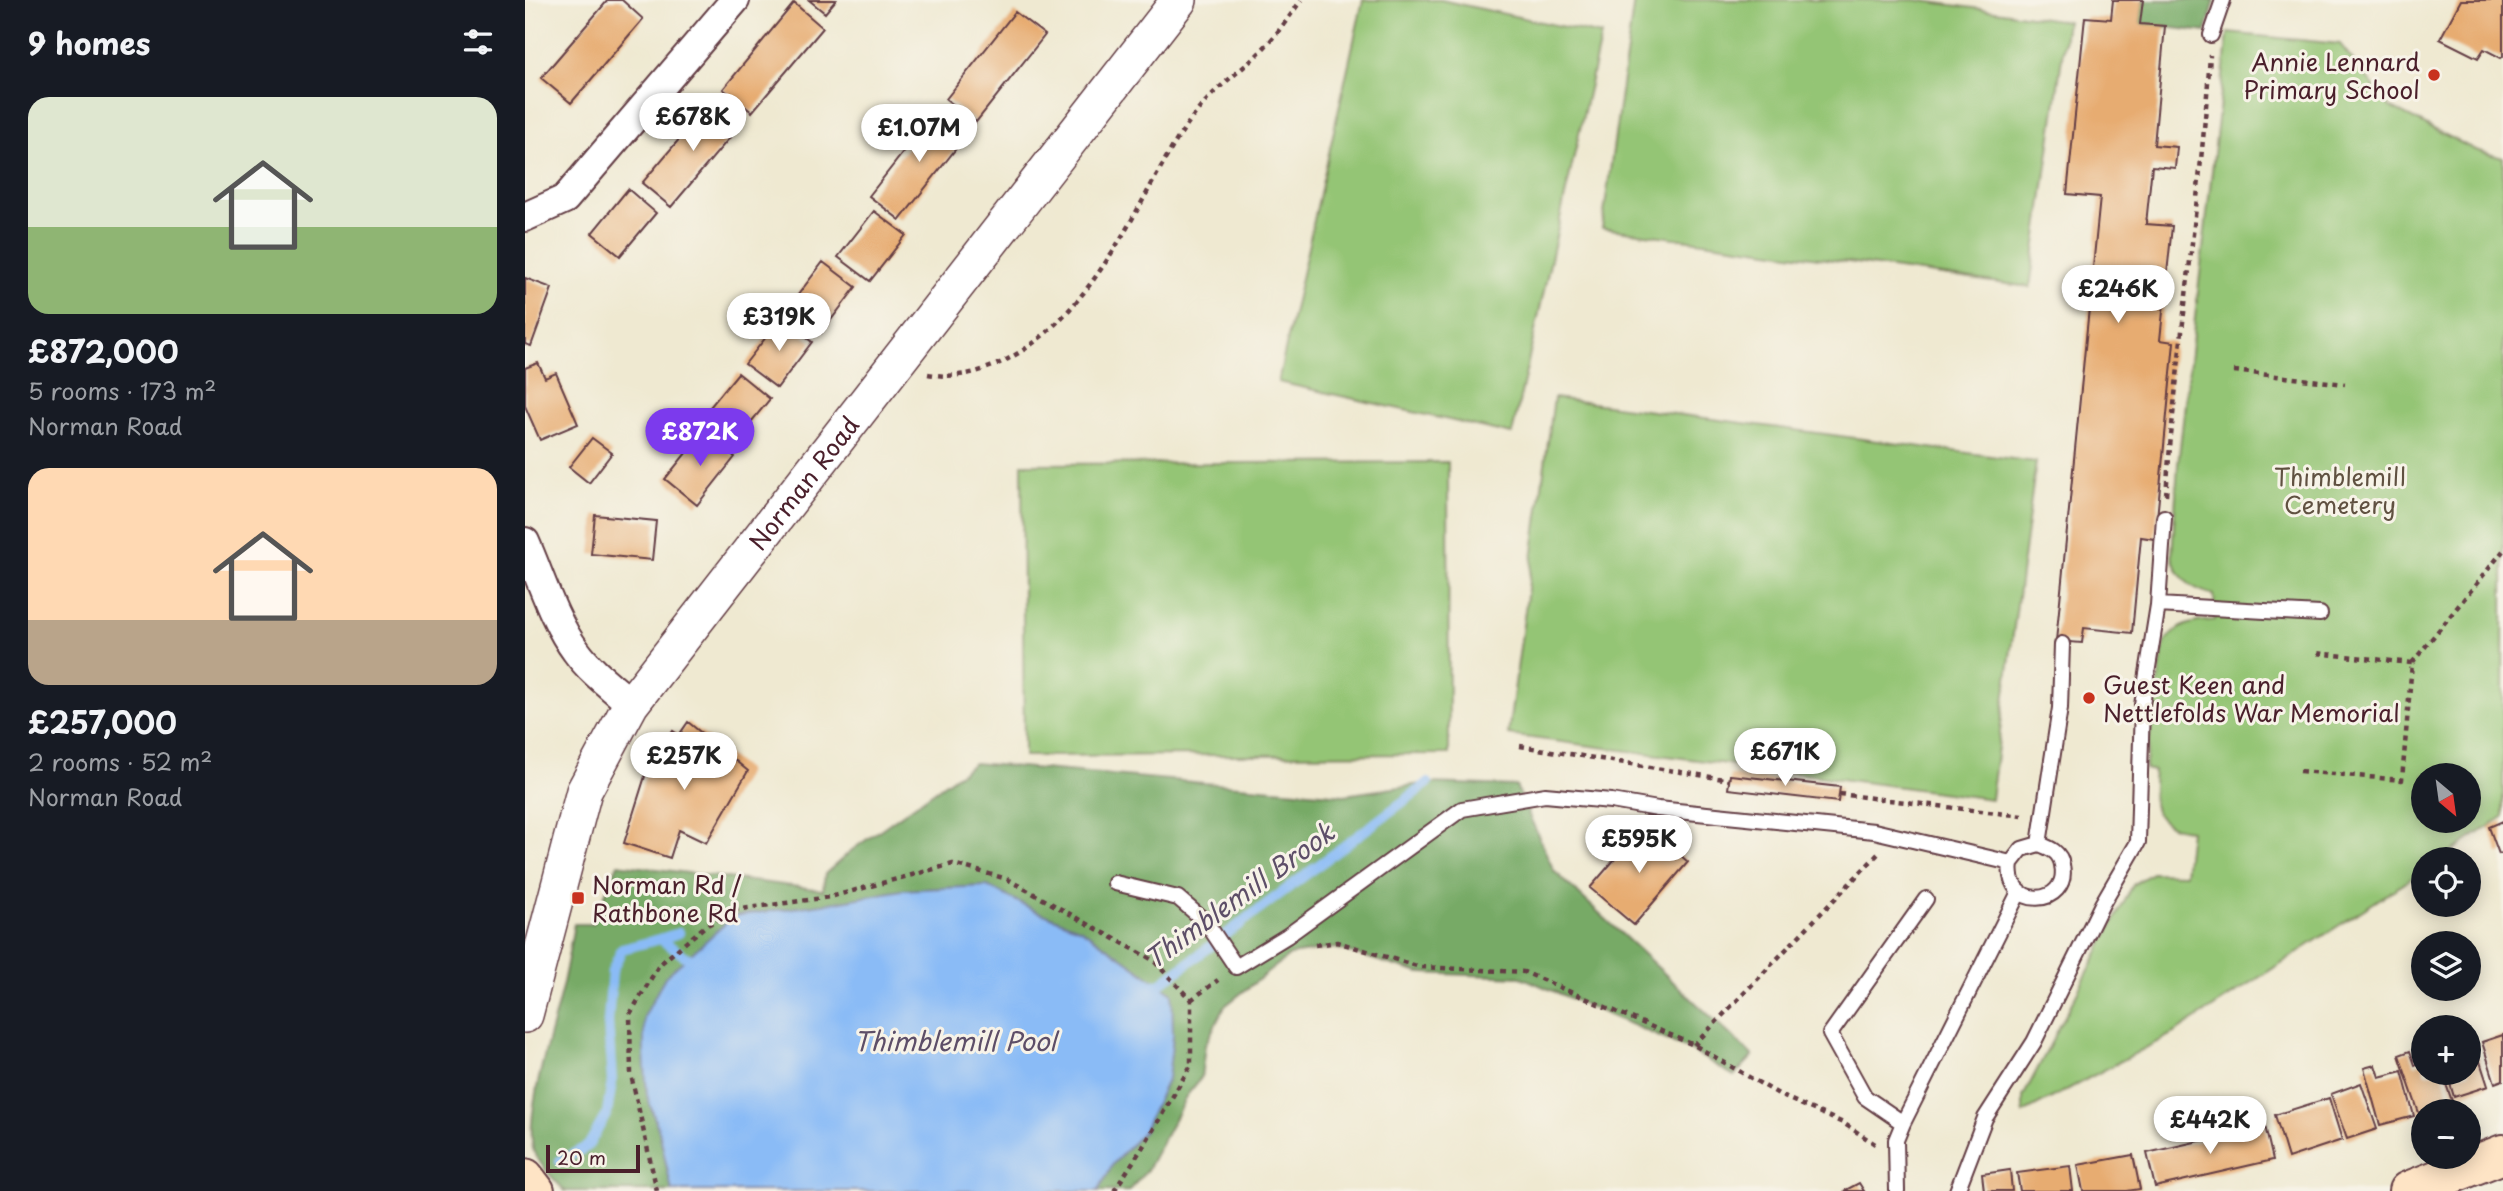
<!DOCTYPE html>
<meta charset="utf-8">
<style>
:root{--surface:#171b24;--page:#20242c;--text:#f1f3f6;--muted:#9ea1a6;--accent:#7c3aed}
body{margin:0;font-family:"Playpen Sans",sans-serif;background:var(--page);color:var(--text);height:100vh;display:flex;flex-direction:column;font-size:26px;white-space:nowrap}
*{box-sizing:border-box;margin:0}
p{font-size:23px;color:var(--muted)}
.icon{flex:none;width:38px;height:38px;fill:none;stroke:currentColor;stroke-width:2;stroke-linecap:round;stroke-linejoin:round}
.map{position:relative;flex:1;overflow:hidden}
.panel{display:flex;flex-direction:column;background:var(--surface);width:525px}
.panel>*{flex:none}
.needle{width:46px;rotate:151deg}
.fabs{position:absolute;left:1886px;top:763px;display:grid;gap:14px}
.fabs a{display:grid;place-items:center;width:70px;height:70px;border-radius:50%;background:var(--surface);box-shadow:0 4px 18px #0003;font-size:35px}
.scale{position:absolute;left:21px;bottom:18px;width:94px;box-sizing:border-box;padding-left:7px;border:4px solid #4a1f2b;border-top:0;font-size:19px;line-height:24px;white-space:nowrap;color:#4a1f2b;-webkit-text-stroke:5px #f7f3e8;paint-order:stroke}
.price{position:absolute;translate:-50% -60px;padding:0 16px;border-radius:24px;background:#fff;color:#222;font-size:23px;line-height:46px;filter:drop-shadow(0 2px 4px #0008)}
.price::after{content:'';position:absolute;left:50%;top:42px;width:21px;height:16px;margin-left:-10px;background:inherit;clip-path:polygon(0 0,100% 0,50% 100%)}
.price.selected{background:var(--accent);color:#fff}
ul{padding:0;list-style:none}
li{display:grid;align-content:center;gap:14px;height:371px;padding:0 28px}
li span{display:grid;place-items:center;height:217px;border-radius:21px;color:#555}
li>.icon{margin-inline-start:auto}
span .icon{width:126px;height:126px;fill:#fffc;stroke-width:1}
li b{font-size:30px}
h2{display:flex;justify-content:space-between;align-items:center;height:84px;padding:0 28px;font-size:30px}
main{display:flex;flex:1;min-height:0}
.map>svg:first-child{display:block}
</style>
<main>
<section class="panel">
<h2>9 homes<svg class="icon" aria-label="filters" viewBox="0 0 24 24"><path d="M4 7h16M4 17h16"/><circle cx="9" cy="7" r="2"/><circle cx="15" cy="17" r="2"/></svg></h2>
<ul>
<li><span style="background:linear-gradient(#dfe7d0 60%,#8fb573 0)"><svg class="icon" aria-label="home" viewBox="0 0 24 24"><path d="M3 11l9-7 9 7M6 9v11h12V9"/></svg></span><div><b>£872,000</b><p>5 rooms · 173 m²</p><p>Norman Road</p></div></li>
<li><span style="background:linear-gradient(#ffd9b3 70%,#b9a48a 0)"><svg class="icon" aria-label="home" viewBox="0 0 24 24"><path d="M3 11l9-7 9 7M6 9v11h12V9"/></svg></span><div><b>£257,000</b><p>2 rooms · 52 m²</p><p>Norman Road</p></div></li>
</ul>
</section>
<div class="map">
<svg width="1978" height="1191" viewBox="0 0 1978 1191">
<rect width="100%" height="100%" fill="#f7f3e8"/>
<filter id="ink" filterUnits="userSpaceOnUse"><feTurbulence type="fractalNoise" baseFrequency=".0143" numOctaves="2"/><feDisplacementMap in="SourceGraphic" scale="14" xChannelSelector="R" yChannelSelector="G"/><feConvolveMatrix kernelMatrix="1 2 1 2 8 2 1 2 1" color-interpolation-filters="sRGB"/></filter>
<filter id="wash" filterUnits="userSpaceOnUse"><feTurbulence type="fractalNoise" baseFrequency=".00686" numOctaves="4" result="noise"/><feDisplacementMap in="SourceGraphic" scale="28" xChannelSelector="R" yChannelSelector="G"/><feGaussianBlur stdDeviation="1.57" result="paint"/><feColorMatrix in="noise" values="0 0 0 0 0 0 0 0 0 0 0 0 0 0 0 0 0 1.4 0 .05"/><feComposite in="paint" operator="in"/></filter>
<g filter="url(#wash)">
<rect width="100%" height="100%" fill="#efe9d1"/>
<path fill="#94c574" stroke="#6f7250" stroke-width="2" fill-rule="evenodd" d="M 838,0 L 916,0 L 1076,35 L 987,434 L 753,382 Z
M 1109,0 L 1391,0 L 1542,21 L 1505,287 L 1077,228 Z
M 1703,33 L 1815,44 L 1865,107 L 1950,150 L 1978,158 L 1978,817 L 1915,859 L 1899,859 L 1899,870 L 1649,1033 L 1498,1113 L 1498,1097 L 1608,885 L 1627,873 L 1660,874 L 1665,830 C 1626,827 1626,803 1629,771 L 1620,769 L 1639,644 C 1651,625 1668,621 1690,620 L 1689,595 C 1666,589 1653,579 1647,556 L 1653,464 ZM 1899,775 L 1944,775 L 1944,821 L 1899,821 Z
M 1029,398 L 1511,462 L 1466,799 L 983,735 Z
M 923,462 L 924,754 L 499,756 L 497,464 Z"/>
<path fill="#7a6" stroke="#606448" stroke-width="2" d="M 1618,0 L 1690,0 L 1681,32 L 1615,24 Z
M 449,763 L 819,795 L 903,783 L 991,786 L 1029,871 L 1228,1056 L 1209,1076 L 1165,1050 L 996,977 L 894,973 L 810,948 L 765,955 L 700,1006 L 680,1045 L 676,1078 L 662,1095 L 622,1170 L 604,1191 L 573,1191 L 588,1164 L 618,1132 L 643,1078 L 648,1036 L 647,993 L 556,929 L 511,911 L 462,886 L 377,890 L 312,902 L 209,916 L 119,1017 L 122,1095 L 134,1131 L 147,1191 L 40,1191 C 29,1179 14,1165 8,1149 C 0,1109 28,1028 37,987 C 42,966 45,945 49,924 L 67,924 L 93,864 L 298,890 L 300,874 L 327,850 Z"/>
<path fill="#8abbf6" stroke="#6a6d90" stroke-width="2" d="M 462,886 L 511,911 L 556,929 L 647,993 L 648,1036 L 643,1078 L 618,1132 L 588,1164 L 573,1191 L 147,1191 L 134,1131 L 122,1095 L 119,1053 L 119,1017 L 140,977 L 209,916 L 312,902 L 377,890 Z"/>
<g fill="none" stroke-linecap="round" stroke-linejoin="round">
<path stroke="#8abbf6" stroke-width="10" d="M 135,939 L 154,933
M 625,986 L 635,984 L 903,783
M 35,1161 L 63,1146 L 82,1113 L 87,1082 L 83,1022 L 87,971 L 97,949 L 135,939 L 161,957 L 171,961"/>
</g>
<g id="blocks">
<path fill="#e7ac71" d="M 83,0 L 97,0 L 118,19 L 46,103 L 16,78 Z
M 284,0 L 311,0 L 300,13 Z
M 1588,0 L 1618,0 L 1615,24 L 1640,26 L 1629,145 L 1652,147 L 1650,168 L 1627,166 L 1621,224 L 1647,226 L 1635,340 L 1649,342 L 1630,539 L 1616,537 L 1607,633 L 1559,628 L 1557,643 L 1531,641 L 1575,197 L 1542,194 L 1560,17 L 1586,19 Z
M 1936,0 L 1978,0 L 1978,56 L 1976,58 L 1959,49 L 1953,58 L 1915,39 Z
M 269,3 L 298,28 L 227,112 L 198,89 Z
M 490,12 L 520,35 L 451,122 L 421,99 Z
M 189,98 L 218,122 L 146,207 L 117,183 Z
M 413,108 L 444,132 L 375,220 L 344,196 Z
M 103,189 L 131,213 L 95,256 L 67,233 Z
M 349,211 L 381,235 L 345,281 L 313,257 Z
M 298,262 L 331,287 L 296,333 L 263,308 Z
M 0,278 L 27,288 L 6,346 L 0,344 Z
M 256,318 L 287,342 L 252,388 L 220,364 Z
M 13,363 L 20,378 L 31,373 L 53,424 L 15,440 L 0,406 L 0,368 Z
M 213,373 L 245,399 L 208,444 L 176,418 Z
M 178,432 L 210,457 L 172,505 L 140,479 Z
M 67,438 L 87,453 L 64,483 L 44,467 Z
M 70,515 L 131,521 L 127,560 L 66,554 Z
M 163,722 L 223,771 L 181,843 L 154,830 L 145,858 L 99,843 L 122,770 L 148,731 L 154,735 Z
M 1205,775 L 1315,787 L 1313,802 L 1203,789 Z
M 1978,821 L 1978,853 L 1974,854 L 1964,827 Z
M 1120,824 L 1163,862 L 1109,925 L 1065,888 Z
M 1978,1035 L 1978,1080 L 1970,1083 L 1957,1042 Z
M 1948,1040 L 1963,1086 L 1929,1097 L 1922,1073 L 1944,1073 L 1944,1041 Z
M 1885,1051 L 1890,1065 L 1899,1061 L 1899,1073 L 1917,1073 L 1927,1101 L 1894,1113 L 1874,1055 Z
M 1850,1065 L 1854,1077 L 1877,1071 L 1889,1116 L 1855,1125 L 1839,1068 Z
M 1836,1083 L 1852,1129 L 1822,1139 L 1806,1094 Z
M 1804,1098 L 1817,1140 L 1763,1158 L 1750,1115 Z
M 1740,1126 L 1748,1160 L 1630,1187 L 1622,1153 Z
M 1608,1155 L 1615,1189 L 1602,1191 L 1558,1191 L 1553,1165 Z
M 1545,1166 L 1548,1191 L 1495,1191 L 1492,1173 Z
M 1485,1170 L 1487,1191 L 1459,1191 L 1457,1174 Z
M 1334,1183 L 1339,1191 L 1319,1191 Z"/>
</g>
</g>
<g filter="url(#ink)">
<use href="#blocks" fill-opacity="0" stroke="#633d44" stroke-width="2"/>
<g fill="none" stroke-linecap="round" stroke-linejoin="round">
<defs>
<path id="service" d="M 1686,35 L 1698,0
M 1633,605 L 1795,614
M 1486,863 C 1479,911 1546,907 1537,865 C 1535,852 1525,848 1514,844 L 1535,708 L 1537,644
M 590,883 L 653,898 L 681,922 L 711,967 L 762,936 L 937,809 L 1020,795 L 1086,801 L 1133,809 L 1349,831 L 1486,863 L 1497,849 L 1514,844
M 1378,1123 L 1494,892
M 1372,1191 L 1371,1140 L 1378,1123 L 1340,1097 L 1305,1034 L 1401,899
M 1432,1191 L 1460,1118 L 1509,1042 L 1577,904 L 1613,842 L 1617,705 L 1633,605 L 1639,517"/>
<path id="minor" d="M 0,217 L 40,199 L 210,0
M 0,542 C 15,576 29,622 51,651 C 66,672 87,687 106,704"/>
<g id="tertiary">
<path id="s1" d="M 0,1015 L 59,791 L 106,704 L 654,0"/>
</g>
<path id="secondary" d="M 0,1178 L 10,1191
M 1883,1191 L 1978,1154"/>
</defs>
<use href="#service" stroke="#633d44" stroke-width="18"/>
<use href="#minor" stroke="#633d44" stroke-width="32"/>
<use href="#tertiary" stroke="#633d44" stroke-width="38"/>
<use href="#secondary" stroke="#633d44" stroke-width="42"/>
<path stroke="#633d44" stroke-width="4.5" stroke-dasharray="5 5" stroke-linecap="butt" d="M 1709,371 L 1820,384
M 403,374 C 425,378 445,375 465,367 C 534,341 579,269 614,207 C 635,170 653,131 682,100 C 697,83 717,70 733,54 C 749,38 764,18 776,0
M 1641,495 C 1652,348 1675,202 1685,55
M 1887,663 L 1978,551
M 995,746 L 1205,780
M 1775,771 L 1877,780 L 1887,663 L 1791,653
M 1314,794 L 1497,816
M 790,945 L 812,942 L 895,967 L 999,972 L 1169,1045 L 1257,1096 L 1318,1123 L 1350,1144
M 666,1000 L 693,980
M 1169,1045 L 1353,854
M 132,1191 L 106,1075 L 105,1014 L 134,965 L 179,927 L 209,910 L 305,897 L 428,864 L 482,879 L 628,960 L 666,1000 L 666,1065 L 621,1142 L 589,1191"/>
<use href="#service" stroke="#fff" stroke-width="14"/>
<use href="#minor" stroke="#fff" stroke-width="28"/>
<use href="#tertiary" stroke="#fff" stroke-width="35"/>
<use href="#secondary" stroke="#fee4c5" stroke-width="38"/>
</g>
</g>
<g fill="#c8321e" stroke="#f7f3e8" stroke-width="2.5">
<circle cx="1909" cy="75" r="7"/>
<circle cx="1564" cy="698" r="7"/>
<rect x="46" y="891" width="14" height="14" rx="3.5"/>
</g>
<g text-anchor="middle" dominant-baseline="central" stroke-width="6" stroke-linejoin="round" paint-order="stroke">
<g font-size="24" fill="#4a1f2b" stroke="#f7f3e8" text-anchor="start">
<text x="1895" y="61" text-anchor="end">Annie Lennard<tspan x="1895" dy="28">Primary School</tspan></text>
<text x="1578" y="684">Guest Keen and<tspan x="1578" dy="28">Nettlefolds War Memorial</tspan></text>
<text x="67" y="884">Norman Rd /<tspan x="67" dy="28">Rathbone Rd</tspan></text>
</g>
<g font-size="24" fill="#605141" stroke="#f7f3e8">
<text x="1815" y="476">Thimblemill<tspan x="1815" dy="28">Cemetery</tspan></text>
</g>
<g font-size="24" fill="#4a1f2b" stroke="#f7f3e8">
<text stroke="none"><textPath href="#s1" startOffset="611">Norman Road</textPath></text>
</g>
<g font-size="26" font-style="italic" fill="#5d4e68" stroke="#f7f3e8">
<text transform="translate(714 895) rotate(-36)">Thimblemill Brook</text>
<text x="430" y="1040">Thimblemill Pool</text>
</g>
</g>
</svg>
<div class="fabs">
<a><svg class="needle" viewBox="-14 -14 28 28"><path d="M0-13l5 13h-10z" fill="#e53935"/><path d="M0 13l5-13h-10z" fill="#9ea1a6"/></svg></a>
<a><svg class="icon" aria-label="locate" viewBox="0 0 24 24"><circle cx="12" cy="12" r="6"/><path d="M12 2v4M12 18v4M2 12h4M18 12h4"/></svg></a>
<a><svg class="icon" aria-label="layers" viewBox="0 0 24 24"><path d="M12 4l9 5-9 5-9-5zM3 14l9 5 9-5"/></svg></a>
<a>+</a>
<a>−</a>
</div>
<div class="scale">20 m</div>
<b class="price" style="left:168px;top:153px">£678K</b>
<b class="price" style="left:394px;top:164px">£1.07M</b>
<b class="price" style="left:1593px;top:325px">£246K</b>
<b class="price" style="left:254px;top:353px">£319K</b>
<b class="price selected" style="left:175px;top:468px">£872K</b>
<b class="price" style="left:1260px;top:788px">£671K</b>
<b class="price" style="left:159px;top:792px">£257K</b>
<b class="price" style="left:1114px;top:875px">£595K</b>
<b class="price" style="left:1685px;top:1156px">£442K</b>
</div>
</main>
